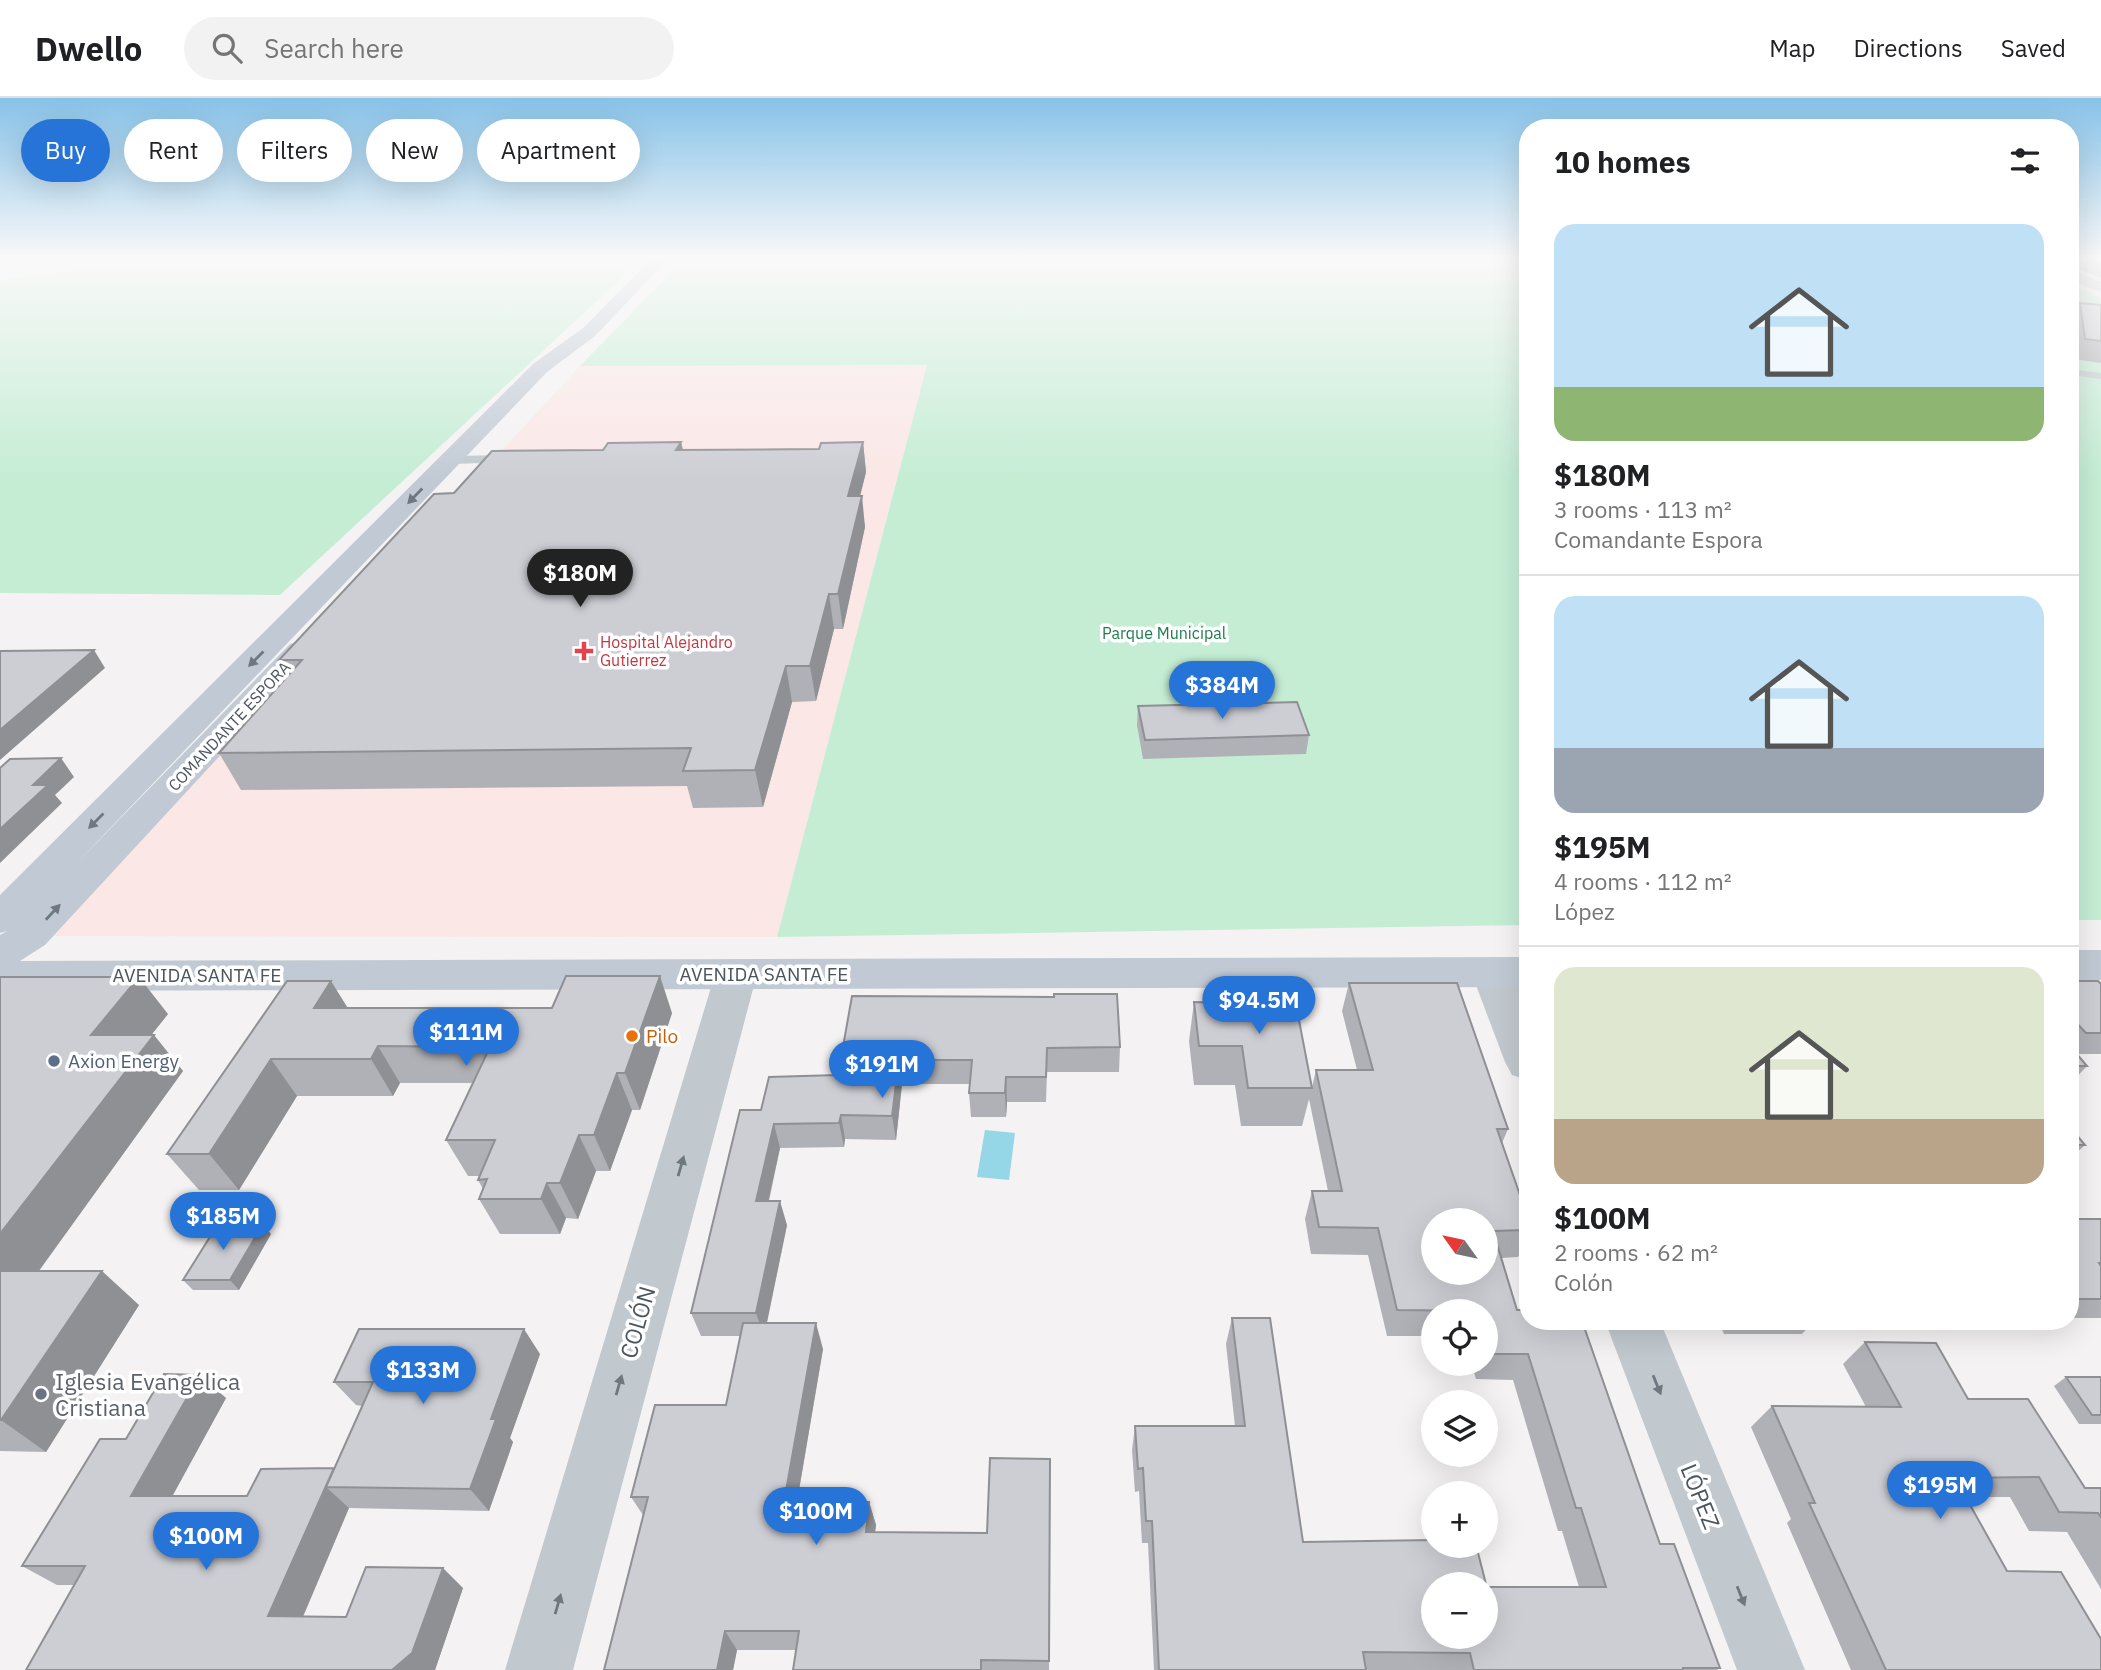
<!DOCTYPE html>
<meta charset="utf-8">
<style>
:root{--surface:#fff;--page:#f2f2f2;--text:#202124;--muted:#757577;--line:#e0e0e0;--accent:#2774d9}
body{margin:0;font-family:"IBM Plex Sans",sans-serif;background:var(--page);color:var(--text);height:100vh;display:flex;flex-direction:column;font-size:26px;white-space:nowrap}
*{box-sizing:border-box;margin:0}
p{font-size:23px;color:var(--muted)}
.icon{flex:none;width:38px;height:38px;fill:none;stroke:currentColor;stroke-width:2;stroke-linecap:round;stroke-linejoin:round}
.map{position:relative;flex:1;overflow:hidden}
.panel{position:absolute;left:1519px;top:21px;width:560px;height:1211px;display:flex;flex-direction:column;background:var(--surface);border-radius:28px;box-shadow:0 7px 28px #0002}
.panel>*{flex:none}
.top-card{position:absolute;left:21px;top:21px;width:665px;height:63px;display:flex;gap:14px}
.needle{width:46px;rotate:303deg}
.buttons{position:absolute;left:1421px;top:1110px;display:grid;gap:14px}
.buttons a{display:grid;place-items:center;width:77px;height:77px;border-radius:50%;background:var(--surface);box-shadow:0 7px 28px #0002;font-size:35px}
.price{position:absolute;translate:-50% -60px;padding:0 16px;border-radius:24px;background:var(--accent);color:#fff;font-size:23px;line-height:46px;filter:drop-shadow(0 2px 4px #0008)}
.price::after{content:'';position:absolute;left:50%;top:42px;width:21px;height:16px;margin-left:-10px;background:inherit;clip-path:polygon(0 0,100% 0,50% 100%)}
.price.on{background:#222;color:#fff}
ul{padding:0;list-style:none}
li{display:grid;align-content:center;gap:14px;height:371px;padding:0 35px}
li+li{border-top:2px solid var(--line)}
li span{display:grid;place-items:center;height:217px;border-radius:21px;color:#555}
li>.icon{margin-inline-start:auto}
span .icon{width:126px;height:126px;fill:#fffc;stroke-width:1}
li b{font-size:30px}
h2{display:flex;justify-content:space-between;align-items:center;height:84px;padding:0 35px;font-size:30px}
.chip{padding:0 24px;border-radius:32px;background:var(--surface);box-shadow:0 7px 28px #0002;font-size:24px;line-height:63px}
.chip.on{background:var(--accent);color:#fff}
header{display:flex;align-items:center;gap:42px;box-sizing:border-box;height:98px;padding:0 35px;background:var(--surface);border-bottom:2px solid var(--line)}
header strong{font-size:33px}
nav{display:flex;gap:38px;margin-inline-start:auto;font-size:24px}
.search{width:490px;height:63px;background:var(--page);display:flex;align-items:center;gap:18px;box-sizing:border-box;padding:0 24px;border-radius:38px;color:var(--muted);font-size:26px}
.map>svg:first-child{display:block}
</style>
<header>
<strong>Dwello</strong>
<div class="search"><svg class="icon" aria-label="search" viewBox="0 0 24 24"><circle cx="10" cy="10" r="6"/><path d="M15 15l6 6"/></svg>Search here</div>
<nav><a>Map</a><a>Directions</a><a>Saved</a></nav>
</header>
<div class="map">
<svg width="2101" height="1572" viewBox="0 0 2101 1572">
<rect width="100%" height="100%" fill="#f4f2f2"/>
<path fill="#fae7e6" d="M 927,266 L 777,839 L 52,838 L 580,268 Z"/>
<path fill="#c4edd4" d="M 146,162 L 641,162 L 280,497 L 0,495 L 0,182 Z
M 683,162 L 1528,162 L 1528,827 L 777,839 L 927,267 L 580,268 Z
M 2070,187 L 2101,200 L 2101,822 L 2070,822 Z"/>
<path fill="#95d6e7" d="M 985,1032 L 1015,1035 L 1009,1082 L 977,1079 Z"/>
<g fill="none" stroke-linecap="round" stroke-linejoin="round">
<path fill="#c1c9cf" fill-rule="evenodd" d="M 2070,271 L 2101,275 L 2101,281 L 2070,277 Z
M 511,357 L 515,358 L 515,364 L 450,366 L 444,362 L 450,358 Z"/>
<path fill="#c1c9cf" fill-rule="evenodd" d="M 1492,859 L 1507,863 L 1528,909 L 1528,982 L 1512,977 L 1505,964 L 1471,874 L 1477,863 Z
M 736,861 L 751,865 L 757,876 L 573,1572 L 505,1572 L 715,876 L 721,865 Z
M 1605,1223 L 1660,1223 L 1805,1572 L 1737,1572 Z"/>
<path fill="#c1cad4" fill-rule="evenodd" d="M 651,162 L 667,162 L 595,238 L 547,274 L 74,768 L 290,546 L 301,543 L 312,546 L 316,552 L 312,558 L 45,847 L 20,863 L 1528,859 L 1528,889 L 0,893 L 0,837 L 7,833 L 0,835 L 0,797 L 533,266 L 583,230 Z
M 2070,172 L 2101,183 L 2101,194 L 2070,183 Z
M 2070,852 L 2101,852 L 2101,882 L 2070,882 Z"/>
</g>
<path fill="#afb1b6" d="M 2070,162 L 2101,162 L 2101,180 L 2070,168 Z
M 1528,191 L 1528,223 L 1526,221 Z
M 2080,205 L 2101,207 L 2101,265 L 2073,261 L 2070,223 Z
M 681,344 L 683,352 L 819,351 L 863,344 L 866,374 L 860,398 L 865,429 L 843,531 L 834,531 L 816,603 L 792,604 L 763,709 L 693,710 L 687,688 L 241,692 L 219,655 L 287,579 L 279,562 L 454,395 L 603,352 Z
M 1138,608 L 1309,637 L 1306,656 L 1143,661 L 1137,627 Z
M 0,879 L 168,916 L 151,937 L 183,973 L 39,1173 L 139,1207 L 46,1354 L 0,1353 Z
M 287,883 L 348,910 L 672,915 L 640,1012 L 632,1012 L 610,1073 L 596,1073 L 578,1121 L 566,1120 L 560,1136 L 500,1136 L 479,1101 L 483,1091 L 478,1082 L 479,1078 L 468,1078 L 446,1042 L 473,985 L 400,985 L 393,998 L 297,998 L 239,1092 L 199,1092 L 167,1056 Z
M 2070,883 L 2101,886 L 2101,956 L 2076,956 L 2087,968 L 2070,986 Z
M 1349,885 L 1508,1031 L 1502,1045 L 1528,1120 L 1528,1141 L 1518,1159 L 1501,1160 L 1517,1212 L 1660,1446 L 1720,1570 L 1717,1572 L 1154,1572 L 1148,1445 L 1142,1445 L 1139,1393 L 1135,1394 L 1132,1352 L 1135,1328 L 1235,1328 L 1226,1246 L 1232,1220 L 1303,1444 L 1486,1489 L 1579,1489 L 1562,1433 L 1558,1433 L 1513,1282 L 1476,1281 L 1471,1265 L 1486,1265 L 1486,1213 L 1433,1213 L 1433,1238 L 1387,1238 L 1368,1157 L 1311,1156 L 1305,1121 L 1312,1093 L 1328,1093 L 1309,1001 L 1302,1028 L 1241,1028 L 1235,987 L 1194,987 L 1189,943 L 1194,904 L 1230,905 L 1232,891 L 1312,989 L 1316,972 L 1357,972 L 1342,913 Z
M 852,898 L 1120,949 L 1119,974 L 1047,974 L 1046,1004 L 1007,1004 L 1006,1019 L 971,1019 L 969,995 L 970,986 L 902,986 L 896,1042 L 845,1041 L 844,1049 L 780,1050 L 769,1103 L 787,1127 L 767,1225 L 823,1251 L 797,1404 L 869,1404 L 876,1427 L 875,1434 L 987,1435 L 1050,1361 L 1049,1572 L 793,1572 L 796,1552 L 737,1552 L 733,1572 L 604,1572 L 643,1417 L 631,1399 L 726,1307 L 741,1238 L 701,1238 L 691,1215 L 761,1012 L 838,977 Z
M 2070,1029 L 2085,1047 L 2070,1061 Z
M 2070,1121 L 2101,1121 L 2101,1220 L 2070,1220 Z
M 271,1136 L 239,1192 L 193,1192 L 183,1182 Z
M 1718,1223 L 1814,1223 L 1802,1236 L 1724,1236 Z
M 1865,1244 L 1968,1301 L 2085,1390 L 2101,1390 L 2101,1491 L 2067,1434 L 2029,1433 L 2010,1399 L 1966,1399 L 2007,1473 L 2101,1572 L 1851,1572 L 1787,1425 L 1791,1421 L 1751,1329 L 1772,1308 L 1866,1309 L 1843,1266 Z
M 540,1256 L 510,1340 L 513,1344 L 489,1413 L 349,1410 L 303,1519 L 346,1519 L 463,1490 L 435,1572 L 26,1572 L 74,1487 L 57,1487 L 22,1468 L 126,1341 L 226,1300 L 172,1398 L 247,1398 L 334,1370 L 362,1308 L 356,1307 L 334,1284 Z
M 2066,1279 L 2101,1279 L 2101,1326 L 2079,1326 L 2054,1288 Z"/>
<path fill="#8f9094" d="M 681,344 L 688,374 L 676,352 Z
M 863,344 L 866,374 L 852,430 L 848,398 Z
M 862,398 L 865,429 L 843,531 L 838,496 Z
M 829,496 L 834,531 L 816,603 L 810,568 Z
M 94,552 L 105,570 L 0,662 L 0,632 Z
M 786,568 L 792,604 L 763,709 L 755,672 Z
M 61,660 L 74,679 L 55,697 L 62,705 L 0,765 L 0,731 L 33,687 Z
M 660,878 L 672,915 L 640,1012 L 625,975 Z
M 139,879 L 168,916 L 122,974 L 91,937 Z
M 331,883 L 354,920 L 314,910 Z
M 154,937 L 183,973 L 14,1207 L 0,1196 L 0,1136 Z
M 378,948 L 400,985 L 393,998 L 371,961 Z
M 271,961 L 297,998 L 239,1092 L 209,1056 Z
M 899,962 L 902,986 L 896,1042 L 892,1018 Z
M 617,975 L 632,1012 L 610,1073 L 594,1037 Z
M 1006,979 L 1007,1004 L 1006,1019 L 1005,995 Z
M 841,1017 L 845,1041 L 844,1049 L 839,1025 Z
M 774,1026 L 780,1050 L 763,1127 L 756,1103 Z
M 579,1037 L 596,1073 L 578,1121 L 560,1085 Z
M 547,1085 L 566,1120 L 560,1136 L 541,1101 Z
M 780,1103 L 787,1127 L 764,1238 L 756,1215 Z
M 263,1126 L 271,1136 L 239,1192 L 230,1182 Z
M 102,1173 L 139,1207 L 46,1354 L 1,1322 Z
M 816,1225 L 823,1251 L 793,1427 L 784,1404 Z
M 524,1231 L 540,1256 L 510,1340 L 513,1344 L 489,1413 L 470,1391 L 491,1321 Z
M 200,1277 L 226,1300 L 161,1419 L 131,1398 Z
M 326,1389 L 349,1410 L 295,1537 L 268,1518 Z
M 869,1404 L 876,1427 L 872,1456 L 866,1434 Z
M 443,1470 L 463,1490 L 435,1572 L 392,1572 Z
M 725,1533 L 737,1552 L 733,1572 L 717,1572 Z"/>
<path fill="#ccced4" stroke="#8f9094" stroke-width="2" fill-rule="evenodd" d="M 2086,162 L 2101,162 L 2101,168 Z
M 2080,205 L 2101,207 L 2101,243 L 2085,241 Z
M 681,344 L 676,352 L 819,351 L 821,345 L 863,344 L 848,398 L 862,398 L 838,496 L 829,496 L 810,568 L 786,568 L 755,672 L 683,673 L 691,650 L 219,655 L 302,562 L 279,562 L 434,396 L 454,395 L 492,353 L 603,352 L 608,345 Z
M 94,552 L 0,632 L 0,553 Z
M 1297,604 L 1309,637 L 1145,642 L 1138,608 Z
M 61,660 L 33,687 L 48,687 L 0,731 L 0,670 L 10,661 Z
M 566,878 L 660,878 L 625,975 L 617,975 L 594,1037 L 579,1037 L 560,1085 L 547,1085 L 541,1101 L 479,1101 L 487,1081 L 478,1082 L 495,1042 L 446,1042 L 490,949 L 378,948 L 371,961 L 271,961 L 209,1056 L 167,1056 L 287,883 L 331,883 L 314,910 L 552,910 Z
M 0,879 L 139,879 L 91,937 L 154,937 L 0,1136 Z
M 2070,883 L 2098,883 L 2101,886 L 2101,935 L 2086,935 L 2070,918 Z
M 1349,885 L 1457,885 L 1508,1031 L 1497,1031 L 1528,1120 L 1528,1132 L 1493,1133 L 1517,1212 L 1528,1212 L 1528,1223 L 1582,1223 L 1660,1446 L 1674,1446 L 1720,1570 L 1683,1570 L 1683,1572 L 1474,1572 L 1470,1555 L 1363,1554 L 1366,1572 L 1159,1572 L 1152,1423 L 1146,1423 L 1143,1370 L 1138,1371 L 1135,1328 L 1245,1328 L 1232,1220 L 1270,1220 L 1303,1444 L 1433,1442 L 1433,1447 L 1476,1447 L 1486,1486 L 1433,1486 L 1433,1538 L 1486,1538 L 1486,1486 L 1486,1489 L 1606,1489 L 1581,1410 L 1576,1410 L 1528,1256 L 1490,1256 L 1486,1243 L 1486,1213 L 1397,1212 L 1378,1130 L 1319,1129 L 1312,1093 L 1342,1093 L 1316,972 L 1373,972 ZM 1433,1122 L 1486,1122 L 1486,1174 L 1433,1174 Z
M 1232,891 L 1293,891 L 1312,990 L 1248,990 L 1242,948 L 1199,948 L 1194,904 L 1235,905 Z
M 1054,896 L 1117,896 L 1120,949 L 1047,950 L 1046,979 L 1006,979 L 1005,995 L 969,995 L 972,962 L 899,962 L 892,1018 L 841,1017 L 839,1025 L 774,1026 L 756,1103 L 780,1103 L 756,1215 L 691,1215 L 740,1012 L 761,1012 L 769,979 L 838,977 L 852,898 L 1054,899 Z
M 2070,948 L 2087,968 L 2070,968 Z
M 2070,1029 L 2085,1047 L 2070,1047 Z
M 2070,1121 L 2101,1121 L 2101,1165 L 2099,1165 L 2101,1168 L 2101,1201 L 2070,1201 Z
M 218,1126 L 263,1126 L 230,1182 L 183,1182 Z
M 0,1173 L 102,1173 L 1,1322 L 0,1322 Z
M 743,1225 L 816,1225 L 784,1404 L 869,1404 L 866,1434 L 987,1435 L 990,1360 L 1050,1361 L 1049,1563 L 981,1562 L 981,1572 L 793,1572 L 799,1533 L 725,1533 L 717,1572 L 604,1572 L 648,1399 L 631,1399 L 655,1307 L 726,1307 Z
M 359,1231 L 524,1231 L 491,1321 L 496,1321 L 470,1391 L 326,1389 L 373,1284 L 334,1284 Z
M 1865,1244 L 1936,1245 L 1968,1301 L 2028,1301 L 2085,1390 L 2101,1390 L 2101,1419 L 2098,1415 L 2059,1414 L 2039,1379 L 1955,1380 L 2007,1473 L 2061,1474 L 2101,1541 L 2101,1572 L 1886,1572 L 1809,1405 L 1815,1405 L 1772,1308 L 1901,1309 Z
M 164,1276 L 200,1277 L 131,1398 L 247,1398 L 261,1371 L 334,1370 L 268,1518 L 346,1519 L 366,1469 L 443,1470 L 412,1555 L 392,1572 L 26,1572 L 85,1468 L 22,1468 L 100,1341 L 126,1341 Z
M 2066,1279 L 2101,1279 L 2101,1317 L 2092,1317 Z"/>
<defs><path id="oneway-solid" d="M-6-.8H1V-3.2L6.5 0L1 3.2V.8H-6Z" transform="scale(1.75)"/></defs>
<g fill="#6e7881">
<use href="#oneway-solid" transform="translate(415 398) rotate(134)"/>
<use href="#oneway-solid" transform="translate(256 561) rotate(135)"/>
<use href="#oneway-solid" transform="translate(96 723) rotate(135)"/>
<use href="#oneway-solid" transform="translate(53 814) rotate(-47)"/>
</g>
<g fill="#6e7880">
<use href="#oneway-solid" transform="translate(681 1068) rotate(-74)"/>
<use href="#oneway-solid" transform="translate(619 1287) rotate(-74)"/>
<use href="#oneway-solid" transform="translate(1657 1287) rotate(68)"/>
<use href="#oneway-solid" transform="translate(1741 1498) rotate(68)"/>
<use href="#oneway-solid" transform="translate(558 1506) rotate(-74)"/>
</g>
<linearGradient id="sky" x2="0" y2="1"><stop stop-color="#87c2e8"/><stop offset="0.42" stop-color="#faf9f9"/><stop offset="1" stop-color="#faf9f9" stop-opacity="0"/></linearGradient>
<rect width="2101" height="382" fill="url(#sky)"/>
<path fill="#e0444e" stroke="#fff" stroke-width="2.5" d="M580.5 542.5h7v7h7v7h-7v7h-7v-7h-7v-7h7z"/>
<circle fill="#e8710a" stroke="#fff" stroke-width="2.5" cx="632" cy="938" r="7"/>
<circle fill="#5c6f8a" stroke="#fff" stroke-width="2.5" cx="54" cy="963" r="7"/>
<circle fill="#6b7280" stroke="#fff" stroke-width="2.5" cx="41" cy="1296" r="7"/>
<g text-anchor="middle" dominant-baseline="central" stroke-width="7" stroke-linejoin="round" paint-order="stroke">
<g font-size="16" fill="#1f7c4e" stroke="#fff">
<text x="1164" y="535">Parque Municipal</text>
</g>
<g font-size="16" fill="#be3a42" stroke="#fff" text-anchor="start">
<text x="600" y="544">Hospital Alejandro<tspan x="600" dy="18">Gutierrez</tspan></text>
</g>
<g font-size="16" fill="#4b555e" stroke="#fff">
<text transform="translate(229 628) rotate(-47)">COMANDANTE ESPORA</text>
</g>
<g font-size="19" fill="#4b555e" stroke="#fff">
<text x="764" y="876">AVENIDA SANTA FE</text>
<text x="197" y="877">AVENIDA SANTA FE</text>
</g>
<g font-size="19" fill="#c56008" stroke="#fff" text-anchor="start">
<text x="646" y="938">Pilo</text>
</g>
<g font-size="19" fill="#4e5e75" stroke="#fff" text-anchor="start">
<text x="68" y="963">Axion Energy</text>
</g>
<g font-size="23" fill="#4b555e" stroke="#fff">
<text transform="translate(637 1224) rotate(-74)">COLÓN</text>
<text transform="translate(1701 1398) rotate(68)">LÓPEZ</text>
</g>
<g font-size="23" fill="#5b616d" stroke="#fff" text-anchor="start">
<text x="55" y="1283">Iglesia Evangélica<tspan x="55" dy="26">Cristiana</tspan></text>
</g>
</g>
</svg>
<div class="buttons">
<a><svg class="needle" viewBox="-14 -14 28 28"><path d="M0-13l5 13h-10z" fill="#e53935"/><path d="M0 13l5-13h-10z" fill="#757577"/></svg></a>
<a><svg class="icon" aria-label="locate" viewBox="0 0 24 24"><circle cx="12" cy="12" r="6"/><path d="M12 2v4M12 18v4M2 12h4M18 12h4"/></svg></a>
<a><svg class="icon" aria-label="layers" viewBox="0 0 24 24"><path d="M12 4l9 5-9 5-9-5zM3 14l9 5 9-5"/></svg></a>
<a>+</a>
<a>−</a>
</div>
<b class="price on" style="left:580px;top:511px">$180M</b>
<b class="price" style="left:1222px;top:623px">$384M</b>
<b class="price" style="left:1259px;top:938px">$94.5M</b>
<b class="price" style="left:466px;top:970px">$111M</b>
<b class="price" style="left:882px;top:1002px">$191M</b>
<b class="price" style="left:223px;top:1154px">$185M</b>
<b class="price" style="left:423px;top:1308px">$133M</b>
<b class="price" style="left:1940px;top:1423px">$195M</b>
<b class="price" style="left:816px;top:1449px">$100M</b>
<b class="price" style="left:206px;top:1474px">$100M</b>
<div class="top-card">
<a class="chip on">Buy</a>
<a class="chip">Rent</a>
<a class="chip">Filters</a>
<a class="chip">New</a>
<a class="chip">Apartment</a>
</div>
<section class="panel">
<h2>10 homes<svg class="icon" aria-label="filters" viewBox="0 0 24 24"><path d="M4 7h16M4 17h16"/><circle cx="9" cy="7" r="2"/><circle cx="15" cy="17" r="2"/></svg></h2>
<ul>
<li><span style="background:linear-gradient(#bfe0f5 75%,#8fb573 0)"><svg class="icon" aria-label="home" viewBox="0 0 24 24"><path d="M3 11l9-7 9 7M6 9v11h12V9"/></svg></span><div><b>$180M</b><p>3 rooms · 113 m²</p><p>Comandante Espora</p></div></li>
<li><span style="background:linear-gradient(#bfe0f5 70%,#9aa5b1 0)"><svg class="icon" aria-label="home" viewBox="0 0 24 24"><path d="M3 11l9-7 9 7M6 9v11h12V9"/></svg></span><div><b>$195M</b><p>4 rooms · 112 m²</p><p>López</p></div></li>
<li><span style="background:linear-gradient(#dfe7d0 70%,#b9a48a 0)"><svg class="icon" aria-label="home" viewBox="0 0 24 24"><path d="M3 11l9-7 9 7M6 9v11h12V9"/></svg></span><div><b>$100M</b><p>2 rooms · 62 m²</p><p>Colón</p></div></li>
</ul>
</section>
</div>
